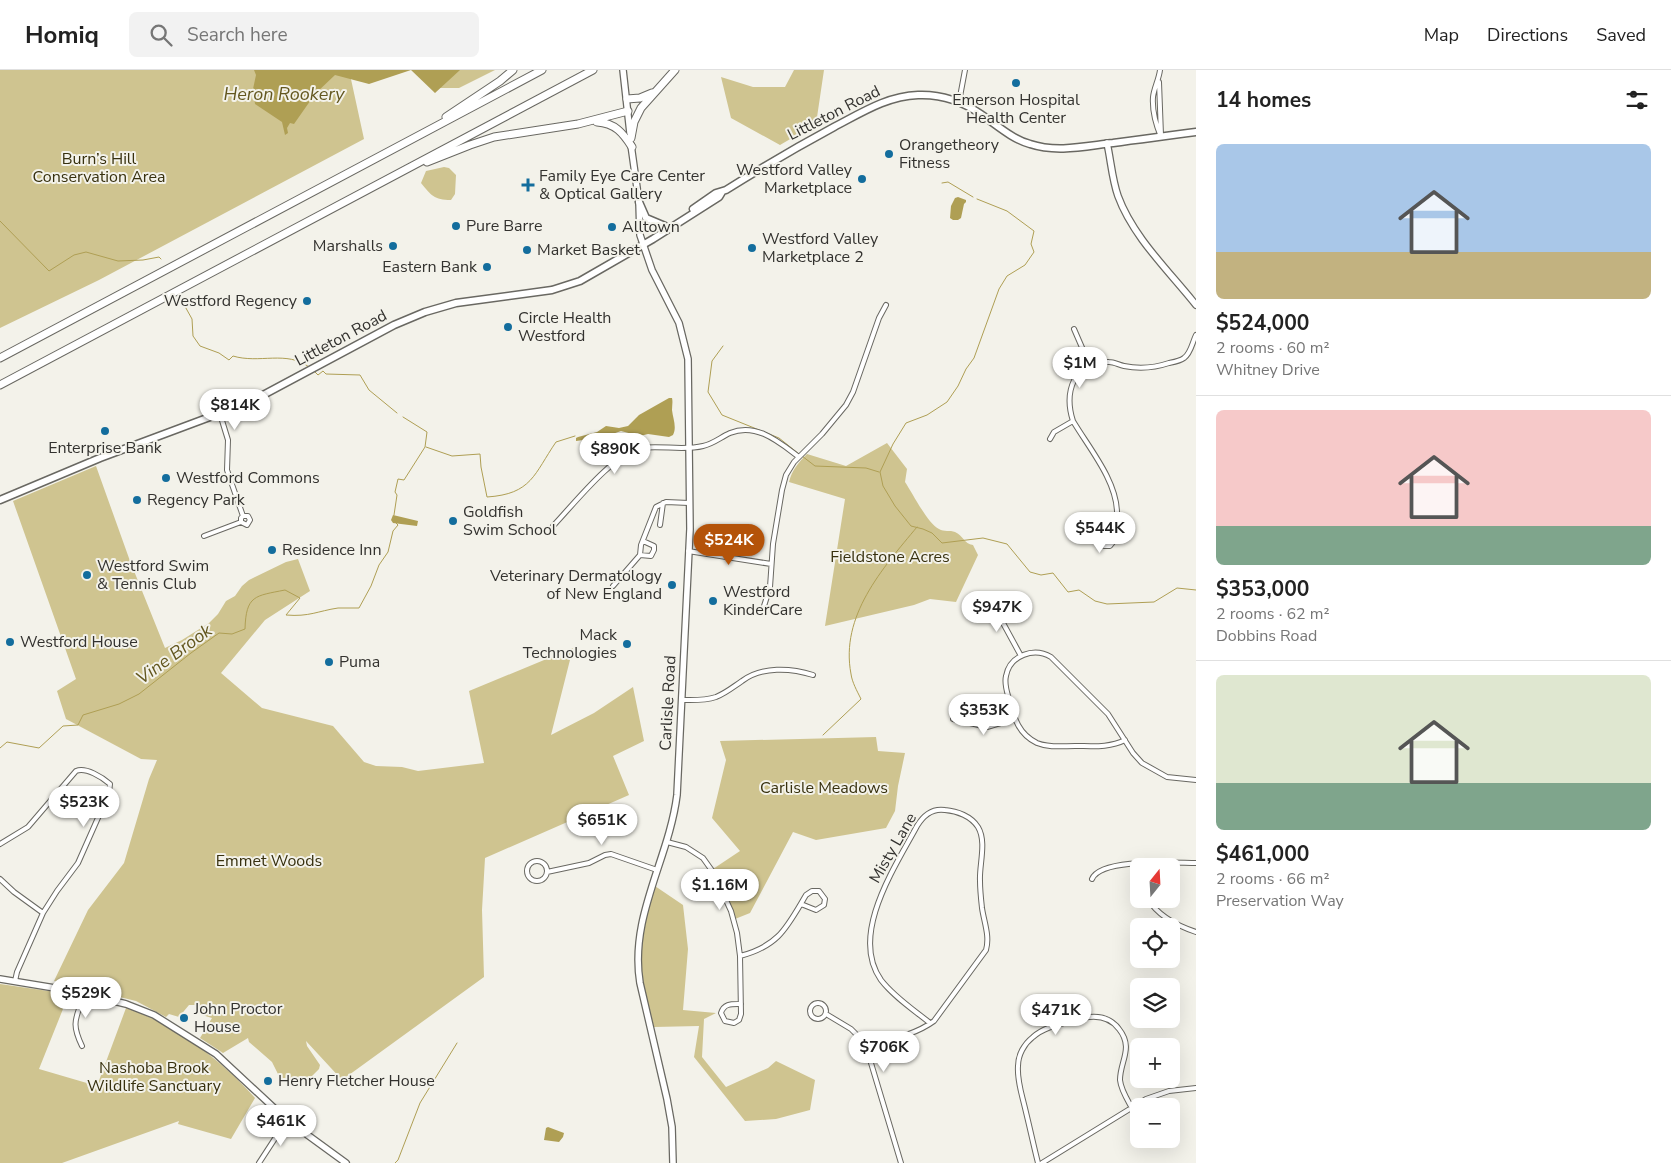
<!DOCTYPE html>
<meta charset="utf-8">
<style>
:root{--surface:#fff;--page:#f2f2f2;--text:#222;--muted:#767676;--line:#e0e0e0;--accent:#b45309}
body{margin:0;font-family:"Nunito Sans",sans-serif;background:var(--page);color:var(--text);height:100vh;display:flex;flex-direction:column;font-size:19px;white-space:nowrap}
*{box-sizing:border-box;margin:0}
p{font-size:16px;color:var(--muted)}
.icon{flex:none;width:28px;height:28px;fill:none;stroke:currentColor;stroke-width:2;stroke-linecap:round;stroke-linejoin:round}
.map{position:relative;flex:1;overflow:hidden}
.sheet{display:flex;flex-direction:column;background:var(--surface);width:475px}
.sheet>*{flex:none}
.needle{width:32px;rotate:18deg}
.buttons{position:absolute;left:1130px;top:788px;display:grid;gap:10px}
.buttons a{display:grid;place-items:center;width:50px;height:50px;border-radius:8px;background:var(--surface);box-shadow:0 5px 20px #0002;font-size:25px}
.price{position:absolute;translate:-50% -42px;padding:0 11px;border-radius:18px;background:#fff;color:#222;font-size:16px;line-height:32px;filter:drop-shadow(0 1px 2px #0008)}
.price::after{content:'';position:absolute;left:50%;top:30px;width:15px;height:11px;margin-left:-8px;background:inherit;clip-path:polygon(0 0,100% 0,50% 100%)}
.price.active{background:var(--accent);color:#fff}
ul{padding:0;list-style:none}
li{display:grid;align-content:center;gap:10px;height:265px;padding:0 20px}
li+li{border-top:1px solid var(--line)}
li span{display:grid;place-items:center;height:155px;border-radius:8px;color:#555}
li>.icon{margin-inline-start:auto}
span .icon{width:90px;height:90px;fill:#fffc;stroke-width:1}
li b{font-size:21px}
h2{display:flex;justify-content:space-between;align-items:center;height:60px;padding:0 20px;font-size:21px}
header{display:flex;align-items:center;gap:30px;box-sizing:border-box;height:70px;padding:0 25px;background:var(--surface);border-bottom:1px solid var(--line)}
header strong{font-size:24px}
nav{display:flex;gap:28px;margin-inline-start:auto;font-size:18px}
.search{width:350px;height:45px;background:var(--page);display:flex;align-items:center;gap:12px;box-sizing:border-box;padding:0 18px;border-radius:8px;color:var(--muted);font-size:19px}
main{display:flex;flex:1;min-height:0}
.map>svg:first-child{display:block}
</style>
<header>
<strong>Homiq</strong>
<div class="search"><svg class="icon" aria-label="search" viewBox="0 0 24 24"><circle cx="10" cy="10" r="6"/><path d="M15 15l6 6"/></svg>Search here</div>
<nav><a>Map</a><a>Directions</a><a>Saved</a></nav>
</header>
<main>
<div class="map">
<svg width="1196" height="1093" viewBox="0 0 1196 1093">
<rect width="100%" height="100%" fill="#f3f2ea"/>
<path fill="#cfc490" d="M 0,0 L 349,0 L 364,69 L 99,210 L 0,258 Z
M 441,0 L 495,0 L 459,18 L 438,18 Z
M 794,0 L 824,0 L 816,54 L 780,75 L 731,48 L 721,7 L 753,17 L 785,17 Z
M 444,97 L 449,98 L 456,105 L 455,124 L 451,130 C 434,130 431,125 421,113 L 426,101 Z
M 887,373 L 907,399 L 905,412 C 913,424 928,454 939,459 C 944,462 950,460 955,462 C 963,465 964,474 973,475 L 978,485 L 956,532 L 930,529 L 914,535 L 825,556 L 845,429 L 789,412 C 792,400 798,393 807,384 L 846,396 Z
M 96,396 L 130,491 L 165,578 L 182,570 L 209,553 L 218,544 L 226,531 L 235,526 L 242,516 L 249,510 L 286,492 L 298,489 L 310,521 L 265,550 L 221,603 L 262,638 L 333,656 L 364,692 L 376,696 L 402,697 L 418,701 L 484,693 L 469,621 L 573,578 L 551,665 L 594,643 L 633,617 L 644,671 L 613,686 L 629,725 L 485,788 L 482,840 L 484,907 L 342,1010 L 306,971 L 307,976 L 320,995 L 319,999 L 305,1013 L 293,1014 L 279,1006 L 272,992 L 249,972 L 248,968 L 223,983 L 200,968 L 212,948 L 202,945 L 198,937 L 200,934 L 197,935 L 189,935 L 179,947 L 169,944 L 166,947 L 136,931 L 54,911 L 88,840 L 124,793 L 149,709 L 157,690 L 141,689 L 66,649 L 57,621 L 76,609 L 13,431 Z
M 876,667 L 878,681 L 905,683 L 898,716 L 895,741 L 886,758 L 816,770 L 793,762 L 750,843 L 735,849 L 713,799 L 740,781 L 712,748 L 726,690 L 720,671 Z
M 652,814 L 683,835 L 688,879 L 683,940 L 716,943 L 704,949 L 702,987 L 726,1017 L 768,998 L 776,991 L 815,1010 L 810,1040 L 776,1049 L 745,1051 L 694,987 L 699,956 L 654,957 L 640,909 L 637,886 Z
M 0,914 L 69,924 L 39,999 L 97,1016 L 126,938 C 173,953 223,991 255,1028 L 231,1069 L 178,1054 L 179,1051 L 62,1093 L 0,1093 Z"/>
<path fill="#af9f54" d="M 254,0 L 411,0 L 369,14 L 335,5 L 315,24 L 294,54 L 290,53 L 287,58 L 288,63 L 285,65 L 282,52 L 255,34 L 253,19 L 256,5 Z
M 411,0 L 460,0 L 435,23 Z
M 958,127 L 966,130 L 966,132 L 964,134 L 961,148 L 958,150 L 953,150 L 950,148 L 951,136 L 955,128 Z
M 669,328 L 672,328 C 673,332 672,336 672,340 C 673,349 677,357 673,365 L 669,367 L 648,364 L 640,366 L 621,361 L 604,367 L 576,371 L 576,368 L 578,367 L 597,362 L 606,356 L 619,358 L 628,356 L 639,345 Z
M 393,445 L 418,451 L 417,456 L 393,453 L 391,450 Z
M 548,1057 L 564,1063 L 563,1067 L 559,1072 L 544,1070 L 546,1058 Z"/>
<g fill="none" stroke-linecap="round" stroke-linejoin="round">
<path stroke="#af9f54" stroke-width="1" d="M 942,113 L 948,112 L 973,127
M 977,129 L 1007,141 L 1034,161 L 1031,174 L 1034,182 L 1025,195 L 1007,206 L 999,219 L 974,288 L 966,299 L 958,316 L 947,332 L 927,345 L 906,353 L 893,374 L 880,402 L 883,416 L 895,436 L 911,456 L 923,459 L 932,463 L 942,473 L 983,468 L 1007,474 L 1030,502 L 1041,505 L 1053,503 L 1068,522 L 1079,520 L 1095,531 L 1107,534 L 1154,532 L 1177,518 L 1196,520
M 0,151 L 49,201 L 74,185 L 86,182 L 118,191 L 143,190 L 159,187 L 161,189
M 182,231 L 192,249 L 193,266 L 200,276 L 219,283 L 229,290 L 233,286 C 259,294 287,280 309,297
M 723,276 L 712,291 L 708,322 L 722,345 L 779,368 L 799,384
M 315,302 L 318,305 L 323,301 L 326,304 L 360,305 L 369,320 L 397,343
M 426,377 L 452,386 L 480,384 L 481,397 L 487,427 C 532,424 534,404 556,372 L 575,366
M 802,386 L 815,396 L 866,398 L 879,402
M 394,445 L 397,425 L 395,422 L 398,409 L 404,410 L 425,377 L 427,362 L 403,347
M 823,665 L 861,629 C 857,621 852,612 851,604 C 840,546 882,499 917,457
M 0,678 L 7,672 L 39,678 L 63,656 L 78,655 L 83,645 L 119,634 L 139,624 L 191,583 L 219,563 L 232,564 L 245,559 C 246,525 255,526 285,520 L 300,528 L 286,545 C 309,547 318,541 338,538 C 345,538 352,538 359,538 L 371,516 L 379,495 L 388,482 L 393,461 L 398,455 L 396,453
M 395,1093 L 398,1090 L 420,1033 L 457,973"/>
<defs>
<path id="minor" d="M 1160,0 C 1159,9 1154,18 1153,27 C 1152,41 1156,55 1161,67
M 1159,12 L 1161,65
M 959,32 L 965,0
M 1074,259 L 1090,296
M 220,344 L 228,370 L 227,400 L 243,446 L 248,446 L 250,450 L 247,455 L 241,452 L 241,448 L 243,446
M 1050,369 L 1054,362 L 1073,351
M 1116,454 L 1102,465 L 1101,471 L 1104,476 L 1110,476 L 1114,471 C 1115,462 1117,452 1117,443 C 1117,411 1089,378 1073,351 C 1064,323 1073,290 1109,292 C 1114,292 1119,295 1124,296 C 1139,299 1154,298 1169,293 C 1174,292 1180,291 1184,288 C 1191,283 1192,273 1196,265
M 660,455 L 663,433
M 553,456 C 573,435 614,383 641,378 C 661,375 683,381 703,376 C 713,374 721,367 730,363 C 757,352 780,373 799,387
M 204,466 L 241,452
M 688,481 L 771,494
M 640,485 L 651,486 L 654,480 L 654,476 L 643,471
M 613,516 L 640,485 L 641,475 L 656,437 L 666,432 L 689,433
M 991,531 L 1021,586
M 764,536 L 770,517 L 773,474 L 782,420 L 786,405 L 794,392 L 822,364 L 846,335 L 853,322 L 879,248 L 886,235
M 681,630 C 693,630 704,631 716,627 C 726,623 733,617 742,611 C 762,596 791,598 813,605
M 953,649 L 987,657 L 1014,649
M 1125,670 C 1109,678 1092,676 1075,676 C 1063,676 1049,678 1037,673 C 1018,664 1014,647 1009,629 C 1007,622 1004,614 1006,606 C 1010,585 1034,577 1051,587 L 1108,644 L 1133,683 L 1142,693 L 1167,707 L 1196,710
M 667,772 L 686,777 L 703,788 L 713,802 L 731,841 L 737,863 L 740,886 L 741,944 L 739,950 L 734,953 L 725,951 L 721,943 C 724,933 732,934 741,934
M 0,774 L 28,757 L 76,701 C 86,697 102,707 110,714 L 109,723 L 78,793 L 57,821 L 43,843 L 17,902 L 15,911
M527 801a10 10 0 1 1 20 0a10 10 0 1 1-20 0Z
M 547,802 L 589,793 L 605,785 L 611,784 L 657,800
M 0,809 L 14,822 L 43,843
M 1092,809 C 1101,788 1174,793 1196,793
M 1148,829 C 1158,846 1178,856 1196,862
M 740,886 C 779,876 787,857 806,825 L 812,821 L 819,821 L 825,829 L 824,835 L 816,840 L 801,834
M810 941a8 8 0 1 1 16 0a8 8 0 1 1-16 0Z
M 826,944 L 851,959 L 865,973 L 901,1093
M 82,976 C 70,951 77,948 84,924
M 867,976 C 889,970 915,965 934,951 L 986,880 C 990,866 984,852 982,838 C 981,829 980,820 980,811 C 979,795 987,772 978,757 C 971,746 957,741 945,740 C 932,738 923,746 917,756 C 895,797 849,865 881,910 C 894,927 914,940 930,953
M 259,1093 L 287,1050
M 1038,1093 C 1033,1073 1029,1054 1024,1034 C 1021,1022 1017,1009 1018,996 C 1018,985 1024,974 1033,967 C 1044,957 1061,954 1075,950 C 1091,945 1108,944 1119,959 C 1134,978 1120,991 1120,1010 C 1121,1020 1127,1029 1132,1038
M 1042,1093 L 1146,1029 L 1169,1021 L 1196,1018"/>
<path id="secondary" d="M 623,0 L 630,63
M 1107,73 C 1111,91 1112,109 1118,126 C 1133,167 1169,201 1196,235
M 631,75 L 639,132 L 640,165 L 652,200 L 679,253 L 688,289 L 690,459 L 677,725 C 669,789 629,847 640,913 L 667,1029 L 672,1057 L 673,1093
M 0,909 L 73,921 L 126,934 L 154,945 L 216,984 L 287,1050 L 346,1093"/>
<path id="primary" d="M 639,132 L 646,148 L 665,156
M 693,139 L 716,123 L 726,120 C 761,98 797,77 834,57 C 861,43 887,26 918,25 C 941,24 964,32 982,45 C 998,56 1012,69 1030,74 C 1057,83 1086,76 1113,73 C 1141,69 1168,66 1196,62
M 0,430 L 100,388 L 250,332 L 394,255 L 425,242 L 456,233 L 552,220 L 580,211 L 653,169 L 719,127 L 722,122"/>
<path id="motorway" d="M 627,29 L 640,28 L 652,23
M 446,47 L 500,11 L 513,0
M 597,52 C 615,53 623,63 632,77
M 631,68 L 634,52 L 641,38 L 675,0
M 427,92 L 470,75 L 494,67 L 578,54 L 628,41
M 0,288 L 542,0
M 0,315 L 593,0"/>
</defs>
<use href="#minor" stroke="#696862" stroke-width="6"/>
<use href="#secondary" stroke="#696862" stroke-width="8"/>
<use href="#primary" stroke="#696862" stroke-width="9"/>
<use href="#motorway" stroke="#696862" stroke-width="9"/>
<use href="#minor" stroke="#fff" stroke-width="4"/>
<use href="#secondary" stroke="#fff" stroke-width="5.5"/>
<use href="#primary" stroke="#fff" stroke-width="6"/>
<use href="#motorway" stroke="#fff" stroke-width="7"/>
</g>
<g fill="#136d9d" stroke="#f3f2ea" stroke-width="2">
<circle cx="1016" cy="13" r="5"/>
<circle cx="889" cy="84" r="5"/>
<circle cx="862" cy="109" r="5"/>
<path d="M525.5 107.5h5v5h5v5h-5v5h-5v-5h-5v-5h5z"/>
<circle cx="456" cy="156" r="5"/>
<circle cx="612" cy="157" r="5"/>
<circle cx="393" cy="176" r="5"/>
<circle cx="752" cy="178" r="5"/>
<circle cx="527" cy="180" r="5"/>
<circle cx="487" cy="197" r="5"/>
<circle cx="307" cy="231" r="5"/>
<circle cx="508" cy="257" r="5"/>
<circle cx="105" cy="361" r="5"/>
<circle cx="166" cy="408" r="5"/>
<circle cx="137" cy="430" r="5"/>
<circle cx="453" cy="451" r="5"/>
<circle cx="272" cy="480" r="5"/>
<circle cx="87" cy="505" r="5"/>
<circle cx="672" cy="515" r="5"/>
<circle cx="713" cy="531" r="5"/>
<circle cx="10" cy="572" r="5"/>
<circle cx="627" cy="574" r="5"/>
<circle cx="329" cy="592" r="5"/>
<circle cx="184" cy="948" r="5"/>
<circle cx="268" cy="1011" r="5"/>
</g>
<g text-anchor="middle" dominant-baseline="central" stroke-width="4" stroke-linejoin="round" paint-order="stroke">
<g font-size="16" fill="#33322f" stroke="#f3f2ea" text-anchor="start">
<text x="1016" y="30" text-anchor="middle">Emerson Hospital<tspan x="1016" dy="18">Health Center</tspan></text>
<text x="899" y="75">Orangetheory<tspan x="899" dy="18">Fitness</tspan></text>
<text x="852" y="100" text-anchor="end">Westford Valley<tspan x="852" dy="18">Marketplace</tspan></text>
<text x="539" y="106">Family Eye Care Center<tspan x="539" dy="18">&amp; Optical Gallery</tspan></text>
<text x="466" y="156">Pure Barre</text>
<text x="622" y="157">Alltown</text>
<text x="762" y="169">Westford Valley<tspan x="762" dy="18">Marketplace 2</tspan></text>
<text x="383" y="176" text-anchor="end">Marshalls</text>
<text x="537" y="180">Market Basket</text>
<text x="477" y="197" text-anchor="end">Eastern Bank</text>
<text x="297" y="231" text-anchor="end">Westford Regency</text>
<text x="518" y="248">Circle Health<tspan x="518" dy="18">Westford</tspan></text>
<text x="105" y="378" text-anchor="middle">Enterprise Bank</text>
<text x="176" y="408">Westford Commons</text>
<text x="147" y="430">Regency Park</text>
<text x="463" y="442">Goldfish<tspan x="463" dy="18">Swim School</tspan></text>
<text x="282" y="480">Residence Inn</text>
<text x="97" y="496">Westford Swim<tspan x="97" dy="18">&amp; Tennis Club</tspan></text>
<text x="662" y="506" text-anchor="end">Veterinary Dermatology<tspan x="662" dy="18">of New England</tspan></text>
<text x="723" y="522">Westford<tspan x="723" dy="18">KinderCare</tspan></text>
<text x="617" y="565" text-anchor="end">Mack<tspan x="617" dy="18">Technologies</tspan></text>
<text x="20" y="572">Westford House</text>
<text x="339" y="592">Puma</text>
<text x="194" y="939">John Proctor<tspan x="194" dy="18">House</tspan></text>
<text x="278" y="1011">Henry Fletcher House</text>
</g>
<g font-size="16" fill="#33322f" stroke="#f3f2ea">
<text transform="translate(834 43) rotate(-27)">Littleton Road</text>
<text transform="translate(341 268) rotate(-28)">Littleton Road</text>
<text transform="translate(668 633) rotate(-87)">Carlisle Road</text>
<text transform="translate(893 778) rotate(-60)">Misty Lane</text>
</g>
<g font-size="16" fill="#37300e" stroke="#f3f2ea">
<text x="99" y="89">Burn’s Hill<tspan x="99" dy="18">Conservation Area</tspan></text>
<text x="890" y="487">Fieldstone Acres</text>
<text x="824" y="718">Carlisle Meadows</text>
<text x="269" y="791">Emmet Woods</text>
<text x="154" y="998">Nashoba Brook<tspan x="154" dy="18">Wildlife Sanctuary</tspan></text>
</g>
<g font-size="18" font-style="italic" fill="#63571f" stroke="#f3f2ea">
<text x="284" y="24">Heron Rookery</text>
<text transform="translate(174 584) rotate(-36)">Vine Brook</text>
</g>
</g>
</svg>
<div class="buttons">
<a><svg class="needle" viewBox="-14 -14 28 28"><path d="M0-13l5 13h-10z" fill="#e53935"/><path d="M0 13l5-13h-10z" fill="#767676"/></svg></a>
<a><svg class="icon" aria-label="locate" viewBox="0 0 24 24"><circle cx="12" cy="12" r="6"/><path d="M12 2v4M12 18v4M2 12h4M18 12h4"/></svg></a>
<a><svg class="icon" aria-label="layers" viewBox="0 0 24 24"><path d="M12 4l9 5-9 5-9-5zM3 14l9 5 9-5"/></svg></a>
<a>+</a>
<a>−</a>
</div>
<b class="price" style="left:1080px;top:319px">$1M</b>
<b class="price" style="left:235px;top:361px">$814K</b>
<b class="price" style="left:615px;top:405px">$890K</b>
<b class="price" style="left:1100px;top:484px">$544K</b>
<b class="price active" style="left:729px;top:496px">$524K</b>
<b class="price" style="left:997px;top:563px">$947K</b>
<b class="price" style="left:984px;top:666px">$353K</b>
<b class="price" style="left:84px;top:758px">$523K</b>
<b class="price" style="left:602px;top:776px">$651K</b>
<b class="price" style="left:720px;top:841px">$1.16M</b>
<b class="price" style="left:86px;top:949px">$529K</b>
<b class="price" style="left:1056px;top:966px">$471K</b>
<b class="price" style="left:884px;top:1003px">$706K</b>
<b class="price" style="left:281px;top:1077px">$461K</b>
</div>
<section class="sheet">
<h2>14 homes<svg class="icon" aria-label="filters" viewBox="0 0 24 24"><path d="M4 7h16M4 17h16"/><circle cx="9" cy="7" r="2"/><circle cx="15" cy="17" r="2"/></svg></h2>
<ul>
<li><span style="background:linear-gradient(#a9c7e8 70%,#c2b280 0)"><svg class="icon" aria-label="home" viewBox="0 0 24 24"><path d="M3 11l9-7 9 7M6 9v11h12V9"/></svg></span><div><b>$524,000</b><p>2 rooms · 60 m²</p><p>Whitney Drive</p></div></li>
<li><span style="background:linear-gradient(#f6c9c9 75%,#7fa58c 0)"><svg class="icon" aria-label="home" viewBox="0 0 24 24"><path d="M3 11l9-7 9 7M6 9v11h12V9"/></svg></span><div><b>$353,000</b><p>2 rooms · 62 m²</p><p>Dobbins Road</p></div></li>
<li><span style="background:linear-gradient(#dfe7d0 70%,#7fa58c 0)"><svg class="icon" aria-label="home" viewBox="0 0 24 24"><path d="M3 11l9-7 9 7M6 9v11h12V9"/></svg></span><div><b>$461,000</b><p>2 rooms · 66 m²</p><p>Preservation Way</p></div></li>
</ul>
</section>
</main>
